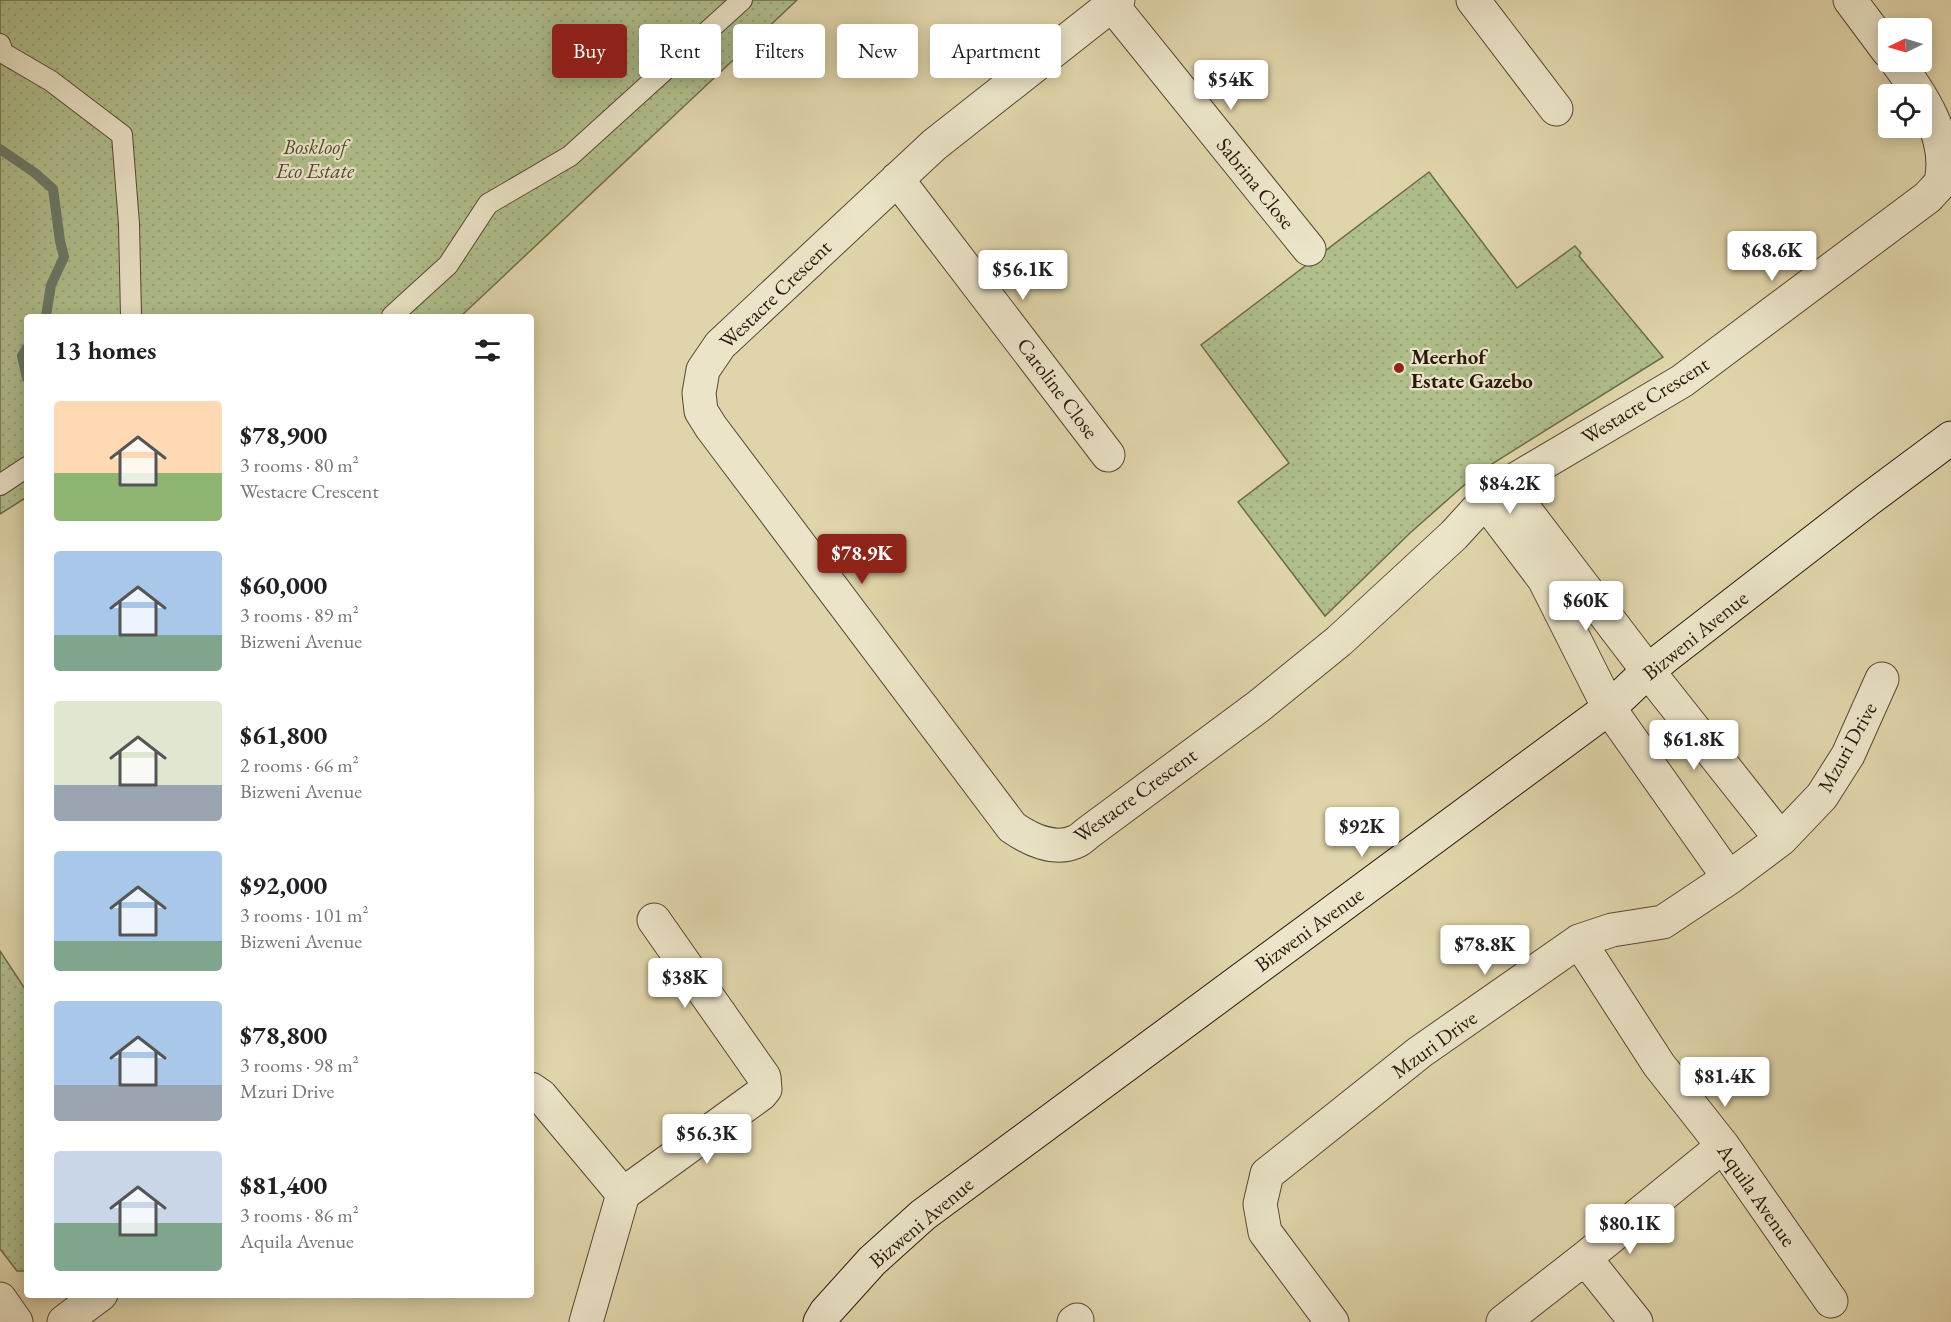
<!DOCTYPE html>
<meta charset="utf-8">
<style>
:root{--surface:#fff;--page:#f6f6f6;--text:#202124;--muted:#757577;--accent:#8f2418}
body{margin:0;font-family:"EB Garamond",serif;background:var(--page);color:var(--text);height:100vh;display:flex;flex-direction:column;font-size:22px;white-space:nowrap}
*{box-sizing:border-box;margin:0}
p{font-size:20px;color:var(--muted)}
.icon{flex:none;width:33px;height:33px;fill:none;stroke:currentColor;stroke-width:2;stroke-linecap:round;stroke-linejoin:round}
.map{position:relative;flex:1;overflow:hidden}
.side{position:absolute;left:24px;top:314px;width:510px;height:984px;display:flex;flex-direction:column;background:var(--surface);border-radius:6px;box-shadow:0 3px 15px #0003}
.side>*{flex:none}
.banner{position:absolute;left:552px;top:24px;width:570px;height:54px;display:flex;gap:12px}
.needle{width:39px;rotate:265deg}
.tools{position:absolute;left:1878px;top:18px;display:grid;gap:12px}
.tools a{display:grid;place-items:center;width:54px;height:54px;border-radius:6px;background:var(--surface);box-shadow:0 3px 15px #0003;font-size:30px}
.price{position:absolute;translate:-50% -51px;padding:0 14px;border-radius:6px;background:#fff;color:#222;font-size:20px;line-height:39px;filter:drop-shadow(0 2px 3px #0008)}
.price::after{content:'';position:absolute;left:50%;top:36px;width:18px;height:14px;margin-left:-9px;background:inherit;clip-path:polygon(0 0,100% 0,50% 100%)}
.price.on{background:var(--accent);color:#fff}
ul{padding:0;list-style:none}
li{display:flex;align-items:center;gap:18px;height:150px;padding:0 30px}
li span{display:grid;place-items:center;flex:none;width:168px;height:120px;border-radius:6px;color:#555}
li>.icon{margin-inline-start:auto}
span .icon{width:72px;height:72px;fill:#fffc;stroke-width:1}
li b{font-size:26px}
h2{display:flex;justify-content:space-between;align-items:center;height:72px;padding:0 30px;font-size:26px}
.chip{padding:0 21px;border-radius:6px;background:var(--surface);box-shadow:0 3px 15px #0003;font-size:21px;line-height:54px}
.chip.on{background:var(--accent);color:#fff}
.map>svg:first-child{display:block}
</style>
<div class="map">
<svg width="1951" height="1322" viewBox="0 0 1951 1322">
<defs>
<pattern id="park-dots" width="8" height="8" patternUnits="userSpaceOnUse" patternTransform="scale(1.5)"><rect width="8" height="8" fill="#afbe8b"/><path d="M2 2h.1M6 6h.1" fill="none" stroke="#97a377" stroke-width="1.8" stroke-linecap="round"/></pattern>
</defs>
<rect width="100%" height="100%" fill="#e0d5aa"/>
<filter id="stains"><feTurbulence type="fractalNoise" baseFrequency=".00333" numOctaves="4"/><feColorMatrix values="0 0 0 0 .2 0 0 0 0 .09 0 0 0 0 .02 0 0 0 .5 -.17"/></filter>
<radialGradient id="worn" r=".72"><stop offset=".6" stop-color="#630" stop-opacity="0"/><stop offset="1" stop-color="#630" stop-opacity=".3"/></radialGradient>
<path fill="url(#park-dots)" stroke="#6c6c4b" stroke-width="1.5" d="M 0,0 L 797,0 L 461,316 L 27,316 L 27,497 L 0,514 Z
M 1429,172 L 1517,288 L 1575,246 L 1581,253 L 1579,256 L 1663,357 L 1479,472 L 1410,533 L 1325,616 L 1238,502 L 1289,463 L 1201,345 Z
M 0,951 L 27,992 L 27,1271 L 17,1271 L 0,1249 Z"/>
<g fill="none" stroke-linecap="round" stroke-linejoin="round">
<path stroke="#6a7967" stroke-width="10" d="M 0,149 L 35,173 L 53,189 L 60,241 L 64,257 L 51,285 L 46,316
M 27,348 L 22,356 L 27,378"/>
<defs>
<path id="lane" d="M 0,44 L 3,53 L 51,81 L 122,135 L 129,224 L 131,316
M 392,316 L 448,265 L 488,204 L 570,156 L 742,0
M 0,485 L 27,467"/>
<path id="street" d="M 1118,0 L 934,145 L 720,345 L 703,370 L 699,393 L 701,411 L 711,427 L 1012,827 C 1029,839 1055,852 1077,841 C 1081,839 1085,835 1089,832 L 1259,706 L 1339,641 L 1454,535 L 1485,501 L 1506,485 L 1682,381 L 1928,197 C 1932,192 1938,187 1941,182 C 1951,138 1921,94 1897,62
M 1473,0 L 1556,109
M 1850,0 L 1888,51
M 1112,5 L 1309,249
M 897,179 L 1108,455
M 1506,485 L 1648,671 L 1781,839
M 1485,501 L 1544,579 L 1609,708 L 1729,878
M 1579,941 L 1659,1065 L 1723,1146 L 1831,1301
M 531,1089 L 541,1096 L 623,1194
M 623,1194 L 761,1094 L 765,1089 L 764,1077 L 654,920
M 1585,1258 L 1636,1322
M 0,1299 L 16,1322
M 64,1322 L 101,1294
M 586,1322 L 623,1194
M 1074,1322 L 1077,1320
M 1332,1322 L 1265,1232 L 1260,1204 L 1267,1174 L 1420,1052 L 1579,941 L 1612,930 L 1663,922 L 1729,878 L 1781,839 L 1822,796 L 1848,755 L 1882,679
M 1503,1322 L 1585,1258 L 1723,1146"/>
<path id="secondary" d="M 820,1322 L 826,1312 L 872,1261 L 923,1215 L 1609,708 L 1648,671 L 1665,657 L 1869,499 L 1951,438"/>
</defs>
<use href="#lane" stroke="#584833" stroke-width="22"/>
<use href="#street" stroke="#584833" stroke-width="35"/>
<use href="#secondary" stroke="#2a190b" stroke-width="35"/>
<use href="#lane" stroke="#ebe4c8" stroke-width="20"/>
<use href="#street" stroke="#ebe4c8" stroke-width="33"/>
<use href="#secondary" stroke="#ebe4c8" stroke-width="33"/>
</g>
<circle fill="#8f2418" stroke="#ebe4c8" stroke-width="2" cx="1399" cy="368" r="6"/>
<g text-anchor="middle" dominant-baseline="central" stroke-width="4.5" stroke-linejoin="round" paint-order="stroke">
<g font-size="21" font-style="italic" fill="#524b31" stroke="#ebe4c8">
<text x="315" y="146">Boskloof<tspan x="315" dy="24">Eco Estate</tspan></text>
</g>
<g font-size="21" fill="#2a190b" stroke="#ebe4c8">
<text transform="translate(1256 183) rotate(51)">Sabrina Close</text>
<text transform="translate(775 294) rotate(-44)">Westacre Crescent</text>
<text transform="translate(1058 388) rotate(53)">Caroline Close</text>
<text transform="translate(1645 400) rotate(-32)">Westacre Crescent</text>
<text transform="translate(1695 635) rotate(-39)">Bizweni Avenue</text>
<text transform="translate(1847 747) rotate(-61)">Mzuri Drive</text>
<text transform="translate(1135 795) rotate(-36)">Westacre Crescent</text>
<text transform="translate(1309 929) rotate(-36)">Bizweni Avenue</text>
<text transform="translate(1434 1044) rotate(-36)">Mzuri Drive</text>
<text transform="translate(1757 1195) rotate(55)">Aquila Avenue</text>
<text transform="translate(921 1222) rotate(-40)">Bizweni Avenue</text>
</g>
<g font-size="21" font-weight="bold" fill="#2a190b" stroke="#ebe4c8" text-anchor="start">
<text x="1411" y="356">Meerhof<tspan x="1411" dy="24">Estate Gazebo</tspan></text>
</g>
</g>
<rect width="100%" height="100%" filter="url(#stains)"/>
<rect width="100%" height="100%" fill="url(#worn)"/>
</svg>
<div class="tools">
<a><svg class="needle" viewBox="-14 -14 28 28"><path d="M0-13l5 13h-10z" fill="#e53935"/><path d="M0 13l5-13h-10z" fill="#757577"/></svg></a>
<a><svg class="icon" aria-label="locate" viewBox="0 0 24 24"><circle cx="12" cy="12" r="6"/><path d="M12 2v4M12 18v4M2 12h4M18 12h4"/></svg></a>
</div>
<b class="price" style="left:1231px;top:111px">$54K</b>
<b class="price" style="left:1772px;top:282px">$68.6K</b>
<b class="price" style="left:1023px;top:301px">$56.1K</b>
<b class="price" style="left:1510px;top:515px">$84.2K</b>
<b class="price on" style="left:862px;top:585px">$78.9K</b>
<b class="price" style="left:1586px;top:632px">$60K</b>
<b class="price" style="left:1694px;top:771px">$61.8K</b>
<b class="price" style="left:1362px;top:858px">$92K</b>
<b class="price" style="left:1485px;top:976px">$78.8K</b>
<b class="price" style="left:685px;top:1009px">$38K</b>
<b class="price" style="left:1725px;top:1108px">$81.4K</b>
<b class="price" style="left:707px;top:1165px">$56.3K</b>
<b class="price" style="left:1630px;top:1255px">$80.1K</b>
<div class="banner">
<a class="chip on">Buy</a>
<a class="chip">Rent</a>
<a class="chip">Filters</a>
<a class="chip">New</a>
<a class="chip">Apartment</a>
</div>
<section class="side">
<h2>13 homes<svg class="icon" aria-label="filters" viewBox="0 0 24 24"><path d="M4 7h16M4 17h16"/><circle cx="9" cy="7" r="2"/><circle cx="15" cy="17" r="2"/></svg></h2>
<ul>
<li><span style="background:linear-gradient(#ffd9b3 60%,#8fb573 0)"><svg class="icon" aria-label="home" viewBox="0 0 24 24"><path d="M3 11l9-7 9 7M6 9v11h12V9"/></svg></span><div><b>$78,900</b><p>3 rooms · 80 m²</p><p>Westacre Crescent</p></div></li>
<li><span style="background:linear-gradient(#a9c7e8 70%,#7fa58c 0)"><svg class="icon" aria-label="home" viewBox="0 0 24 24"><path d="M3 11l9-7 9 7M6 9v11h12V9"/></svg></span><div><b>$60,000</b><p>3 rooms · 89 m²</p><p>Bizweni Avenue</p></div></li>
<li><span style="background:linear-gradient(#dfe7d0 70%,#9aa5b1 0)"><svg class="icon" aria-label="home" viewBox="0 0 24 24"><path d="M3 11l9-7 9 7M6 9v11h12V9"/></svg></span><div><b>$61,800</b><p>2 rooms · 66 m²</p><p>Bizweni Avenue</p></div></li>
<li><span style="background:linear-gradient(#a9c7e8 75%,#7fa58c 0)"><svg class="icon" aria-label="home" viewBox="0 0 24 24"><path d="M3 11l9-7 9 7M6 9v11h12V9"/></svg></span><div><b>$92,000</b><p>3 rooms · 101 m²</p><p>Bizweni Avenue</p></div></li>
<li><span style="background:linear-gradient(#a9c7e8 70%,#9aa5b1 0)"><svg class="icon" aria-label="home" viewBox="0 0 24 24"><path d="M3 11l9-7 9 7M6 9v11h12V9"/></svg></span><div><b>$78,800</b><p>3 rooms · 98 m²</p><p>Mzuri Drive</p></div></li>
<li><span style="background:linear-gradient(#c9d6e8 60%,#7fa58c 0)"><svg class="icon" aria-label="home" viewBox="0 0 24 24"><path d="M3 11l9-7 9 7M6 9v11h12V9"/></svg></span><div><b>$81,400</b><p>3 rooms · 86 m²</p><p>Aquila Avenue</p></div></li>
</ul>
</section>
</div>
